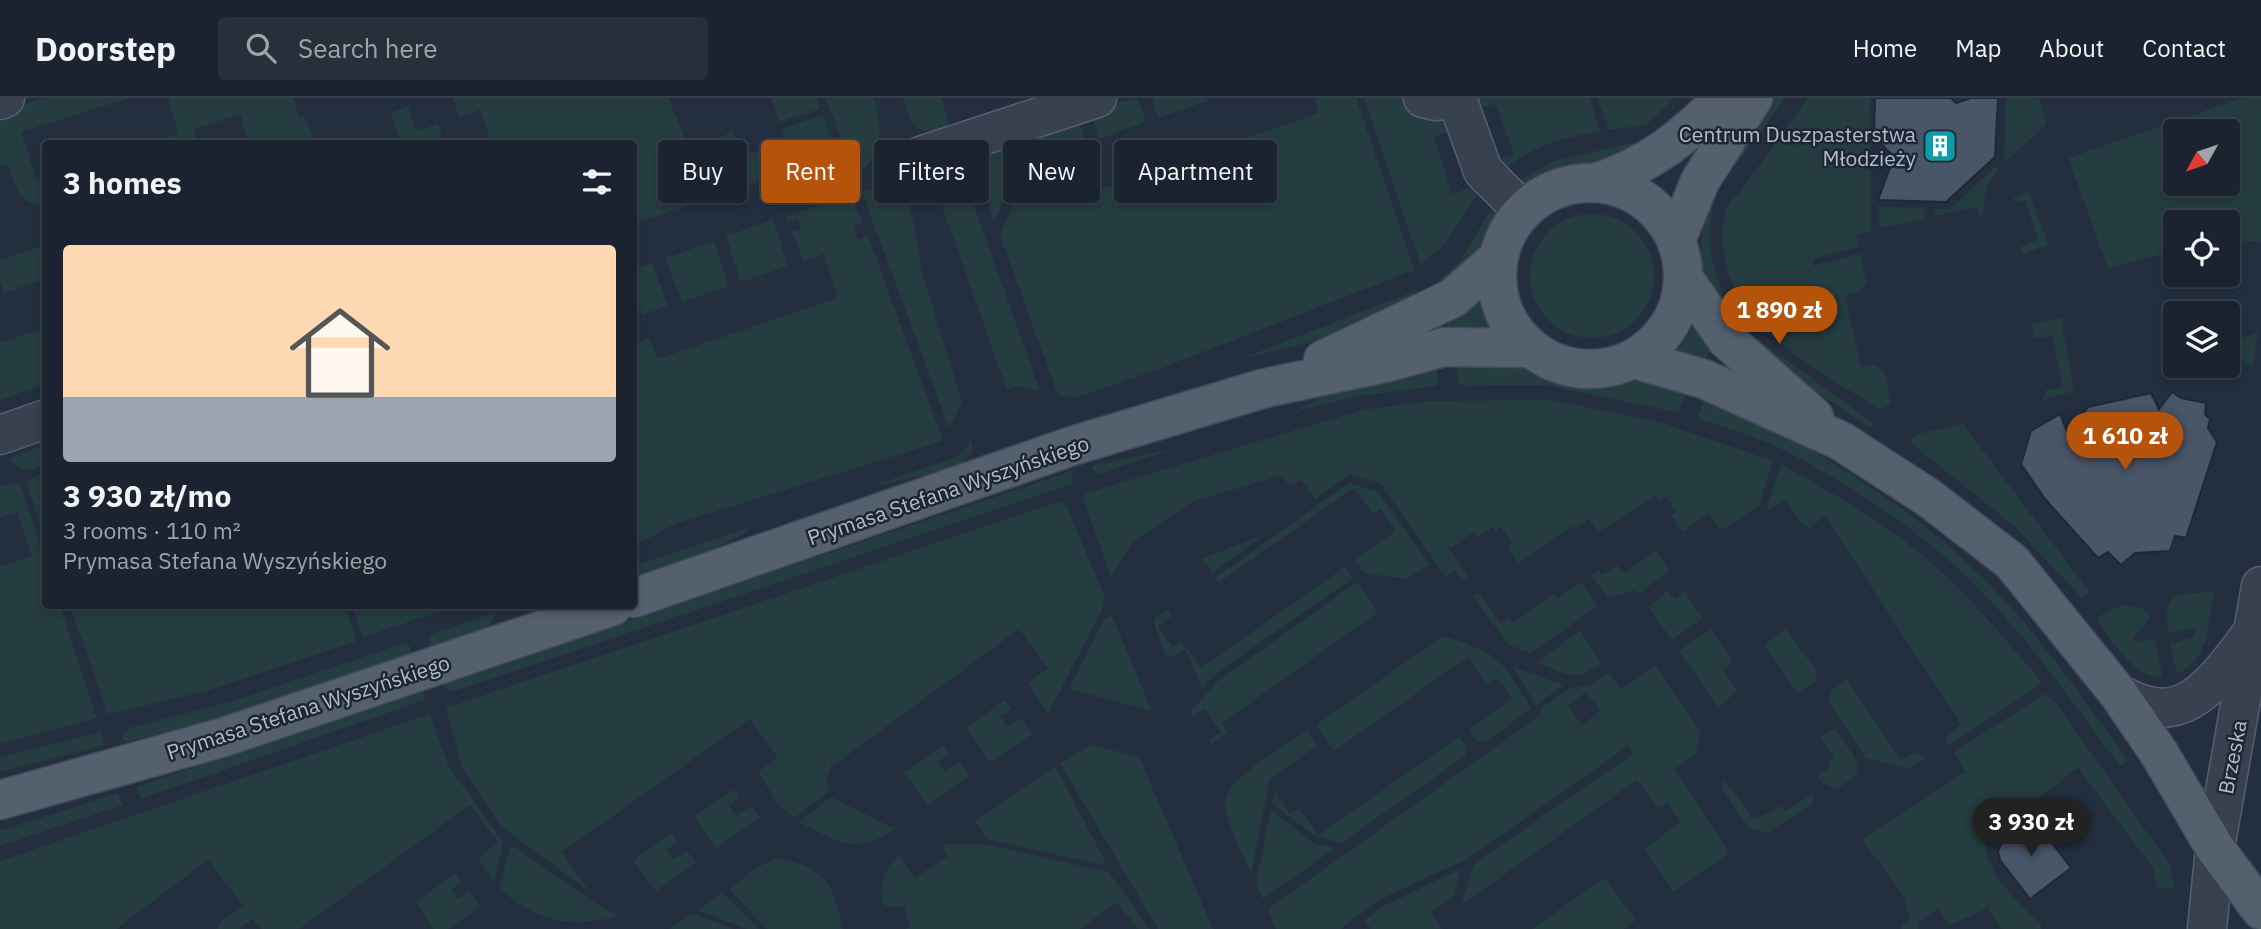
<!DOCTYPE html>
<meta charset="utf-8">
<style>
:root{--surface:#1a232f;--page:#272f3b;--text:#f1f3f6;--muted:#9fa4aa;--line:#38404b;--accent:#b45309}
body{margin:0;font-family:"IBM Plex Sans",sans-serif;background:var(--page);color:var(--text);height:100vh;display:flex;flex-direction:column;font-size:26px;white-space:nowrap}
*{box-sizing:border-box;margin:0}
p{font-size:23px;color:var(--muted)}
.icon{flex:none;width:38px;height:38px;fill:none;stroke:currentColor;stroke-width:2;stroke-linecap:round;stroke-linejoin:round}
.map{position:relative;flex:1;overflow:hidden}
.side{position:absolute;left:42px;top:42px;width:595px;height:469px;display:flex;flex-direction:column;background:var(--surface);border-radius:7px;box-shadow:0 4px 10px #0003,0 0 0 2px var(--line)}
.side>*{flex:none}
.banner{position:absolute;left:658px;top:42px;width:665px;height:63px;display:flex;gap:14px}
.needle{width:46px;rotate:230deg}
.buttons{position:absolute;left:2163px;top:21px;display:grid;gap:14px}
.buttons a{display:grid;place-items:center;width:77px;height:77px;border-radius:7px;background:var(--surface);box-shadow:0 4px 10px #0003,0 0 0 2px var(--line);font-size:35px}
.price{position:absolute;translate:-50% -60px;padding:0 16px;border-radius:24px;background:var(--accent);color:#fff;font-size:23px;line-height:46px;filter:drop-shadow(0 2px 4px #0008)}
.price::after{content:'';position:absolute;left:50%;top:42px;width:21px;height:16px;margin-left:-10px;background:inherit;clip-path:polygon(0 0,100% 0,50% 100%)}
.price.on{background:#222;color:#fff}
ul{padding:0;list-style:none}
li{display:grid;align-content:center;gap:14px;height:371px;padding:0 21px}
li span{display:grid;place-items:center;height:217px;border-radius:7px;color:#555}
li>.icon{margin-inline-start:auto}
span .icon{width:126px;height:126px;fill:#fffc;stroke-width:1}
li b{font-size:30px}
h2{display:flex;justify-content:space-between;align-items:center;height:84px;padding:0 21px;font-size:30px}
.pill{padding:0 24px;border-radius:7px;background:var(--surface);box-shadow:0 4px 10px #0003,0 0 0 2px var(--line);font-size:24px;line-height:63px}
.pill.on{background:var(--accent);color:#fff}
header{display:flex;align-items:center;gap:42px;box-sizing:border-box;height:98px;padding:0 35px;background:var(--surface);border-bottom:2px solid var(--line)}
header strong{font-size:33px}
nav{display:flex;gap:38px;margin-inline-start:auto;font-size:24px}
.search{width:490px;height:63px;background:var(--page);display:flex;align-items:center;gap:18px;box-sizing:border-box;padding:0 24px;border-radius:7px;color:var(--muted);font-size:26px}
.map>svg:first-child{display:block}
</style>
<header>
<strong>Doorstep</strong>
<div class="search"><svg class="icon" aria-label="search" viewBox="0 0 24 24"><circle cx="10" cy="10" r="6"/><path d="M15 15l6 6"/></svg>Search here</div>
<nav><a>Home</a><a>Map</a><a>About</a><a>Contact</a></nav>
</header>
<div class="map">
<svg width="2261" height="831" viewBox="0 0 2261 831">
<rect width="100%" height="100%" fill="#232f3f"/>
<path fill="#253d40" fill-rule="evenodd" d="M 43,0 L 129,0 L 21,34 L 36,80 L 45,77 L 45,104 C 20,112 14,85 8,66 L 0,68 L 0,15 Z
M 168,0 L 293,0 L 299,18 L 304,17 L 315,45 L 249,45 L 240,16 L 195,31 L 196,45 L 146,45 L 179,37 Z
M 453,0 L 668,0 L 710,100 L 634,126 L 634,46 L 492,45 L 480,12 L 459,19 Z
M 771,0 L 816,0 L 820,11 L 779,24 Z
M 826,0 L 874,0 C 882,29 886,60 854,77 Z
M 903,0 L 941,0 L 951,32 C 917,38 913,31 903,0 Z
M 1137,0 L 1146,24 L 1099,41 L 1091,13 Z
M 1152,0 L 1206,0 L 1207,3 L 1158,20 Z
M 1315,0 L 1356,0 L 1414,172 L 1162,270 L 1075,300 L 1058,297 L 1000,137 L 1048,29 L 1077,19 L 1086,45 L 1061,54 L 1077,99 L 1319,15 Z
M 1364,0 L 1406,0 L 1446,16 L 1451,32 L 1434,39 L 1452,96 L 1476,87 L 1482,89 L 1445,146 L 1421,167 Z
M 1481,0 L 1590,0 L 1600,34 C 1562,39 1531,48 1501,74 L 1496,62 L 1514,57 L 1496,6 L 1479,9 L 1477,5 Z
M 1598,0 L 1674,0 L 1646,27 L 1608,32 Z
M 1771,0 L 1785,0 L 1738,65 L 1730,71 Z
M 1808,0 L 1870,0 L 1871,133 L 1856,137 L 1859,149 L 1812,161 L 1814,168 L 1860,156 L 1867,184 L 1859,194 L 1845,197 L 1861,269 L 1876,267 L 1885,275 L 1891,306 L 1880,312 C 1815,268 1721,227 1723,136 C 1723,118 1726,104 1740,94 Z
M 2006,0 L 2039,0 L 2047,26 L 2006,63 L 2004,60 Z
M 2243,0 L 2261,0 L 2261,144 L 2228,142 L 2228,124 L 2175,124 L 2175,153 L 2108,170 L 2068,60 ZM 2175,33 L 2228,33 L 2228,86 L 2175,86 Z
M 408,8 L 416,33 L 438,26 L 444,45 L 401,45 L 391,14 Z
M 823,17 L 836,57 L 719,98 L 698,47 L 733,34 L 741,58 L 785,44 L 781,31 Z
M 1037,31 L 994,123 L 971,52 Z
M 1632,45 L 1637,48 L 1601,66 L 1576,68 L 1553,74 L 1523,90 L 1512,87 L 1553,63 Z
M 956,57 L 1040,293 L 1018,288 L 1007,292 L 933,82 L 935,73 Z
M 1996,68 L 1999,71 L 1986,89 L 1983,119 L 1979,118 L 1976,109 L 1934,118 L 1935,111 L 1950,111 Z
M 876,90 L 897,94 L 910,107 L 923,178 L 962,304 L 949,330 L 862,94 Z
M 2029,93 L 2048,147 L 2024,156 L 2020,152 L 2022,148 L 2038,142 L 2025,102 L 2017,104 L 2013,100 Z
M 851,97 L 863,124 L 853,128 L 858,142 L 868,138 L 943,343 L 675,426 L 634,448 L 634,245 L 649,240 L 657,261 L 838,200 L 824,156 L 803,163 L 792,134 L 801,132 L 798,121 L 788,123 L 786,118 Z
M 1711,101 L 1714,101 C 1705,149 1712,178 1735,220 C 1728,212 1717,204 1712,195 C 1695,167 1700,130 1711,101 Z
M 1494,106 C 1508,140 1462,175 1439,195 L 1434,187 L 1461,162 Z
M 1878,109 L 1924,110 L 1925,121 L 1880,130 Z
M1530 178a62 62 0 1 1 124 0a62 62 0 1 1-124 0Z
M 773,122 L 788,168 L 741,184 L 726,138 Z
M 714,143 L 728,188 L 682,204 L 665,160 Z
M 42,148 L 45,181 L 4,195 L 0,182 L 0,162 Z
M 652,165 L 668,208 L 642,217 L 634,196 L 634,171 Z
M 1412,194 L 1421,202 L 1324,241 L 1240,261 Z
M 1479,195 L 1492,232 L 1449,233 L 1446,221 Z
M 2061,220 L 2074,293 L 2043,302 L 2046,292 L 2063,289 L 2052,238 L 2035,240 L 2031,226 Z
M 1694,223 L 1715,246 L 1704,263 L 1675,255 L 1691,233 Z
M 45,230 L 45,286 L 0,302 L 0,245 Z
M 1748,234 L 1873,325 L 1870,330 L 1767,261 L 1745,236 Z
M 2258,235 L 2252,270 L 2228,252 L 2228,244 Z
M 1455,257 L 1517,265 L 1544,279 L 1577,288 L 1592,290 L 1654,281 L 1688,288 L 1679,313 L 1676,314 L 1545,287 L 1463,288 L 1458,284 Z
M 1436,261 L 1438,288 L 1357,298 L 1290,315 L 1352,285 Z
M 1707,295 C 1810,348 1914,407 1994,491 C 2044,543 2085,604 2128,662 L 2120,668 C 2071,602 2024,534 1965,477 C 1912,427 1850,387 1785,353 C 1759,339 1728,331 1700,321 L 1698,318 Z
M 1551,302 L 1660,324 L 1773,363 L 1759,408 L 1725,430 L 1720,431 L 1709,415 L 1682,434 L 1672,418 L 1677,414 L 1666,399 L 1659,403 L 1656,398 L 1598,434 L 1589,421 L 1575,431 L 1572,428 L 1519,465 L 1508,449 L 1512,445 L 1501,429 L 1495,433 L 1493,429 L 1478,439 L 1474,434 L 1449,451 L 1468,479 L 1462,482 L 1455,472 L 1446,479 L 1380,385 L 1349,377 L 1315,401 L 1301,382 L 1294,386 L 1287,385 L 1282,377 L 1194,403 L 1132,445 L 1111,479 L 1083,401 L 1083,396 L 1362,312 L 1429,303 Z
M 1963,326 L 2090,495 L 2082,500 L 2014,428 L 1910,344 L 1914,337 Z
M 971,339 L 973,354 L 956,370 L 866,390 L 956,359 L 966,351 Z
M 45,347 L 45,367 C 27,373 22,376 9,360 Z
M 1176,350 L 1097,377 L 1091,368 Z
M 1781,366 C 1832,395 1884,424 1929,463 C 1969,498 2002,537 2036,577 L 2041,584 L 2038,588 L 1948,648 L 1946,639 L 1961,626 L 1825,418 L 1809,430 L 1802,426 L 1785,401 L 1769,411 L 1767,409 Z
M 1072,373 L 1072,386 L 452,594 L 444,590 L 443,585 Z
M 45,375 L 46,375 L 45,438 L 27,386 L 28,382 Z
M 13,385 L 21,388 L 45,463 L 46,508 L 60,508 L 97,620 L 0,646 L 0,469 L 32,458 L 18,414 L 0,420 L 0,389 Z
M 1349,385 L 1378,394 L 1430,467 L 1406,481 L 1364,475 L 1354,462 L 1396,433 L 1381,411 L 1373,416 L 1354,390 L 1218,485 L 1215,480 Z
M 1060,403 L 1067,409 L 1105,499 L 1102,512 L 1048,616 L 1028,585 L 1048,570 L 1019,531 L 834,667 L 832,665 L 827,679 L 829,693 L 794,720 L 778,706 L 758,674 L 778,660 L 750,621 L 562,754 L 589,793 L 502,729 L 462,669 L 446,610 Z
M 747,430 L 748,433 L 711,453 L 634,483 L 634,468 Z
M 1266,436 L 1213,474 L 1201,461 Z
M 1656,453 L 1670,473 L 1638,496 L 1634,492 L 1608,500 L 1591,477 L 1598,472 L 1602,477 L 1617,467 L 1623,476 Z
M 1345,469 L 1353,480 L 1215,576 L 1202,591 L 1186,552 L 1169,559 L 1165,555 L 1153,522 L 1168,511 L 1172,518 L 1158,528 L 1172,549 L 1181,543 L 1201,570 Z
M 1357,484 L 1378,514 L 1222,625 L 1228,634 L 1212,646 L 1208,643 L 1221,634 L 1205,610 L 1192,619 L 1190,614 L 1218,583 Z
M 1581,484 L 1598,508 L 1531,555 L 1509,547 L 1473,499 L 1479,495 L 1500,525 L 1509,519 L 1513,524 L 1554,496 L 1558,500 Z
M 1667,493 L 1675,501 L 1684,494 L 1703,520 L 1672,542 L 1649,509 Z
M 2214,493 C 2208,526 2211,560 2177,576 L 2170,546 L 2193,539 L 2196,534 L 2192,531 L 2169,535 C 2166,520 2163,509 2176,497 Z
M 2125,507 L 2143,511 L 2151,519 L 2132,540 L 2134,543 L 2155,542 L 2163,580 C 2130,577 2115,546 2097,522 L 2105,514 Z
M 70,508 L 345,508 L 357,543 L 207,593 L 108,616 Z
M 352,508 L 456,508 L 363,539 Z
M 498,514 L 488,530 L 431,550 L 429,537 Z
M 1112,518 L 1152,613 L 1069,591 L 1104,521 Z
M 1711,531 L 1733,563 L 1723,572 L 1738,593 L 1718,609 L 1679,553 Z
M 1786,531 L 1817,574 L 1816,583 L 1798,596 L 1764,547 Z
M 1580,533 L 1602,565 C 1572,586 1568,576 1537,564 Z
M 1443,538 C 1501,556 1500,560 1531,610 L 1486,644 L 1477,643 L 1469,632 L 1512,601 L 1497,580 L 1487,586 L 1468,559 L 1334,653 L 1316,627 Z
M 405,545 L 409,547 L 413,557 L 239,616 L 125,644 L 122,639 L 129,630 L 229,604 Z
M 1655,567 L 1701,634 L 1696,656 L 1675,671 L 1727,751 L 1726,757 L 1674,794 L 1644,751 L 1681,724 L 1667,704 L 1658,710 L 1637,682 L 1460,808 L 1474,766 L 1633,656 L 1628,648 L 1467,761 L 1378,802 L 1340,831 L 1276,831 L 1268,811 L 1542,616 L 1540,611 L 1571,590 L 1590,588 L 1608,574 L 1621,591 ZM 1586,594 L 1600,613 L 1582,627 L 1568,608 Z
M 1513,569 L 1564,587 L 1536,607 Z
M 1847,581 L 1901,662 L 1918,654 L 1926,660 L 1908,671 L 1866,660 L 1828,603 L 1831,592 Z
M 424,591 L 425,602 L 141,701 L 136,689 Z
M 2045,596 L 2053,601 L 2170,767 L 2174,790 L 2157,790 L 2153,770 L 2078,670 C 2062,681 2047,696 2030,705 C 2020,710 2009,708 2000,716 C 1957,750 2016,802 2041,826 L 2041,831 L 2002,831 L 1988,810 L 1950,827 L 1937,811 L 1918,824 L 1919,831 L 1902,831 L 1900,828 L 1909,821 L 1906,801 L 1862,741 L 1965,674 L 1954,654 Z
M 1005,602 L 1011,611 L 1000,619 L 1007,629 L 1020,620 L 1032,636 L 990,664 L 966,630 Z
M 430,616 L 448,667 L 503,744 L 494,783 L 478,760 L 498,744 L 470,707 L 299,831 L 261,831 L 252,821 L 239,831 L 217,831 L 219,826 L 243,807 L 208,762 L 116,831 L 0,831 L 0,763 Z
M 1835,630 L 1858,665 L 1857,677 L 1837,691 L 1824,686 L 1817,678 L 1830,669 L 1828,665 L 1834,660 L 1820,640 Z
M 1307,633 L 1317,648 L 1270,680 L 1251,776 C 1244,758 1224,722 1225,704 C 1227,679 1287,647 1307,633 Z
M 101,634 L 105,647 L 0,674 L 0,659 Z
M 1459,639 L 1467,650 L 1465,658 L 1341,745 L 1317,739 L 1272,706 L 1275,694 L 1290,716 L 1299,710 L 1318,737 Z
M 943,647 L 949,656 L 938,664 L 945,674 L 959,664 L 970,678 L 928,707 L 904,675 Z
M 1092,647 L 1139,659 L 1213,831 L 1158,831 L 1060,665 Z
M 1055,668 L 1105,763 L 1102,767 L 988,741 L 975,723 Z
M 1724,681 L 1754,721 L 1782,708 L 1786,713 L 1813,694 L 1812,706 L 1767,735 L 1749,730 L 1723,692 Z
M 734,691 L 740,700 L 729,708 L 736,718 L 751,708 L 760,720 L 716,750 L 694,719 Z
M 118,695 L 123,707 L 0,748 L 0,733 Z
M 831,699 L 895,731 C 854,758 838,744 799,724 Z
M 1271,712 L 1315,746 L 1335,750 L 1263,801 L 1256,786 Z
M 672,734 L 678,744 L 667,752 L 674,762 L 687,753 L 696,765 L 656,793 L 633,763 Z
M 942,746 L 984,746 L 1109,774 L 1149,831 L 1138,831 L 1117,804 L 1080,831 L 906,831 L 910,829 L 904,808 L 889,809 L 883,806 C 879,789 884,767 900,758 L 915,780 L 948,758 Z
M 515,749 L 589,801 L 618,818 C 571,831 536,824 499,790 L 510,750 Z
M 777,760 C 827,770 833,785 843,831 L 767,831 L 729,791 L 758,769 Z
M 1461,771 L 1454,797 L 1431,815 L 1442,831 L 1371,831 L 1365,822 L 1384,808 Z
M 455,775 L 462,784 L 451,791 L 458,801 L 470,793 L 480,809 L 449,831 L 433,831 L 416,804 Z
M 1604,780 L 1636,822 L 1623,831 L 1532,831 Z
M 722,794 L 759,831 L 747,831 L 698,812 Z
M 693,815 L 733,831 L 670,831 Z"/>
<path fill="#495668" stroke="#1e2836" stroke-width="2" d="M 1875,0 L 1951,0 L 1956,5 L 1971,0 L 1998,0 L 1995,59 L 1946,104 L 1878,102 L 1894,59 L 1874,38 Z
M 2172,294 L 2181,300 L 2206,305 L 2205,316 L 2210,321 L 2208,330 L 2217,344 L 2186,440 L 2175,438 L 2170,453 L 2135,455 L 2121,467 L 2108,454 L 2098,460 L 2045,401 L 2021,366 L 2031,333 L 2060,316 L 2068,336 L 2088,309 L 2151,295 L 2159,311 Z
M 2037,725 L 2071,770 L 2030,801 L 2000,762 L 1998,753 L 2008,728 Z"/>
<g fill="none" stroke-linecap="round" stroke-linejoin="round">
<defs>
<path id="minor" d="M 1423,0 L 1436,3 L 1459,0
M 1457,1 L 1483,73 L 1523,113
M 0,2 L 5,0
M 908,62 L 1097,0
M 0,337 L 46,321
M 2118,595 C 2184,636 2215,583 2252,535
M 2207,831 L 2215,750 L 2261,488"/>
<path id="major" d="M1497 178a93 93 0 1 1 186 0a93 93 0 1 1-186 0Z
M 1595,85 C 1650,67 1683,40 1723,0
M 1676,142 L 1700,83 L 1753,0
M 1684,181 L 1727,242 L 1814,319
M 1634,261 L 1704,281 L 1841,343 L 1929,400 L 2012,464 L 2118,595 L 2159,655 L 2215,750 L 2261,812
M 1323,262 L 1453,200 L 1498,160
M 634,500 L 1072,348 L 1265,290 L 1385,265 L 1444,249 L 1530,250
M 0,702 L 224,639 L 613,508"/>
</defs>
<use href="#minor" stroke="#555f6d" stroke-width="41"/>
<use href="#major" stroke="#404a58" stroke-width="41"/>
<use href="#minor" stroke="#37414f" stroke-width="38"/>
<use href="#major" stroke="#55606f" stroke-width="38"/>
</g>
<defs>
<symbol id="building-square" viewBox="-11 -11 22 22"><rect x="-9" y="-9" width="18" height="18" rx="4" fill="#0f9aa8" stroke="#1c2634"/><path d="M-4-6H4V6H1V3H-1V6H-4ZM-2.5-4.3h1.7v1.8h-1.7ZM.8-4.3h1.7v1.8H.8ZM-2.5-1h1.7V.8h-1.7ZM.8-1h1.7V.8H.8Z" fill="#fff"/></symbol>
</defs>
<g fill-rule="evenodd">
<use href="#building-square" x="1921" y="29" width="38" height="38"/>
</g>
<g text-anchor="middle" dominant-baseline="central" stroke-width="5" stroke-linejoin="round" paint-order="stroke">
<g font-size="21" fill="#b3bcca" stroke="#1c2634" text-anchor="end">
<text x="1916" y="36">Centrum Duszpasterstwa<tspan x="1916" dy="24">Młodzieży</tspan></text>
</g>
<g font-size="21" fill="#b3bcca" stroke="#1c2634">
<text transform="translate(948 392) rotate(-19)">Prymasa Stefana Wyszyńskiego</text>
<text transform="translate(308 609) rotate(-18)">Prymasa Stefana Wyszyńskiego</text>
<text transform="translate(2232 659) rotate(-79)">Brzeska</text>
</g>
</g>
</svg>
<div class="buttons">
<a><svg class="needle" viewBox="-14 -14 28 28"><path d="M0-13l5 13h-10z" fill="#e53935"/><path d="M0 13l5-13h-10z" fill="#9fa4aa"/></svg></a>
<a><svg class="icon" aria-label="locate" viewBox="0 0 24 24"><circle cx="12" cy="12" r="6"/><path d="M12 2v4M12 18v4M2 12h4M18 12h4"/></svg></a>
<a><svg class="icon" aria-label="layers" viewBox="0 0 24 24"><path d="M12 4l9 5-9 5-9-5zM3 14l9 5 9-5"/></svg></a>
</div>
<b class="price" style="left:1779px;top:248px">1 890 zł</b>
<b class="price" style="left:2125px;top:374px">1 610 zł</b>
<b class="price on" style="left:2031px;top:760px">3 930 zł</b>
<div class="banner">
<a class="pill">Buy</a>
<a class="pill on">Rent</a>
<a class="pill">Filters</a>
<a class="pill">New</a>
<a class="pill">Apartment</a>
</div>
<section class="side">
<h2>3 homes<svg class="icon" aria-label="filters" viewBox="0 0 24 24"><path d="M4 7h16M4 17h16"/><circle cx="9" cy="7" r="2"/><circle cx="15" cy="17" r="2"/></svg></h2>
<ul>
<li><span style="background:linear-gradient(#ffd9b3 70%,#9aa5b1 0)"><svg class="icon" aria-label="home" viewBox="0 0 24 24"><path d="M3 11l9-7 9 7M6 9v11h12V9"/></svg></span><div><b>3 930 zł/mo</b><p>3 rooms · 110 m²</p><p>Prymasa Stefana Wyszyńskiego</p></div></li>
</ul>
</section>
</div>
